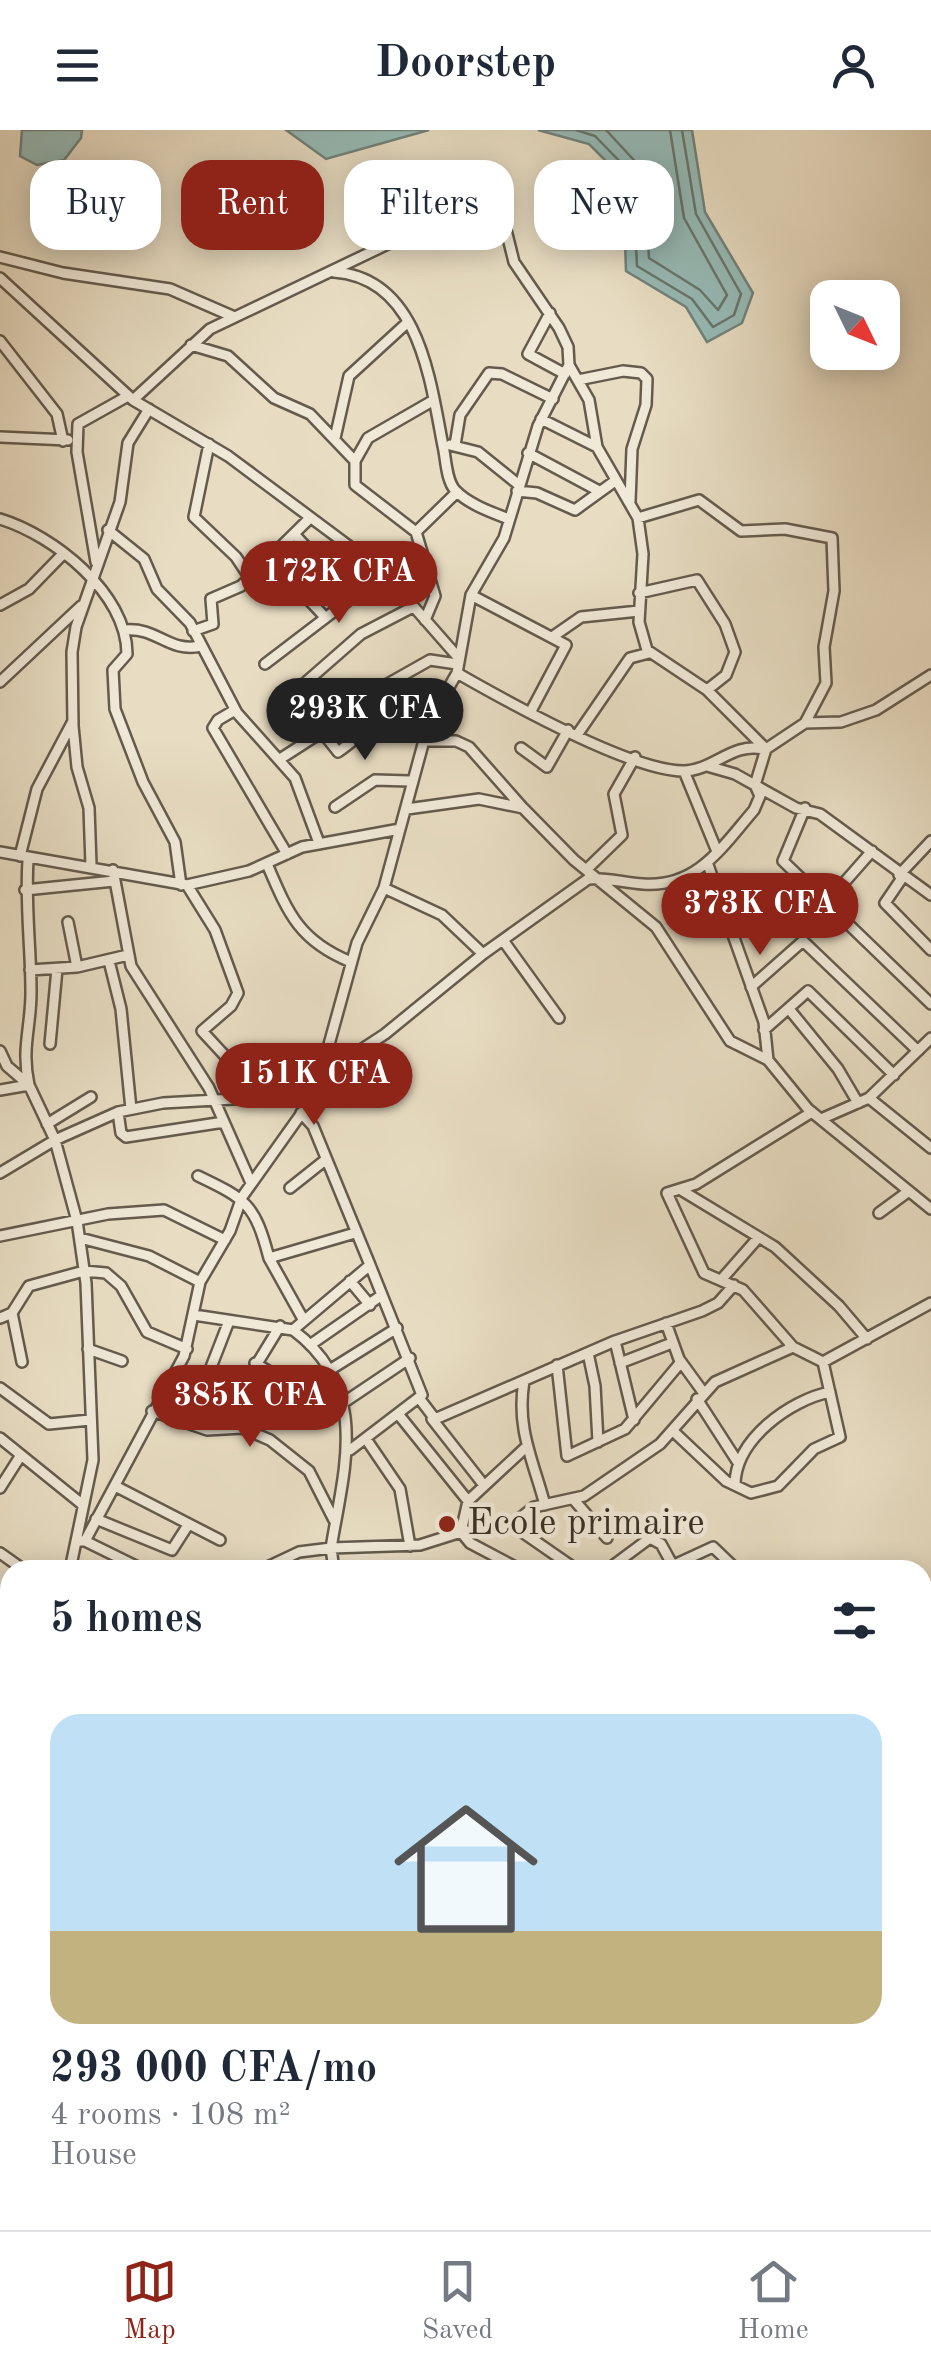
<!DOCTYPE html>
<meta charset="utf-8">
<style>
:root{--surface:#fff;--page:#f6f6f7;--text:#1f2937;--muted:#747a83;--line:#e0e1e3;--accent:#8f2418}
body{margin:0;font-family:"Old Standard TT",serif;background:var(--page);color:var(--text);height:100vh;display:flex;flex-direction:column;font-size:38px;white-space:nowrap}
*{box-sizing:border-box;margin:0}
p{font-size:32px;color:var(--muted)}
.icon{flex:none;width:55px;height:55px;fill:none;stroke:currentColor;stroke-width:2;stroke-linecap:round;stroke-linejoin:round}
.map{position:relative;flex:1;overflow:hidden}
.side{position:absolute;left:0px;top:1430px;width:932px;height:670px;display:flex;flex-direction:column;background:var(--surface);border-radius:30px 30px 0 0;box-shadow:0 5px 25px #0003}
.side>*{flex:none}
.banner{position:absolute;left:30px;top:30px;width:872px;height:90px;display:flex;gap:20px}
.needle{width:65px;rotate:133deg}
.buttons{position:absolute;left:810px;top:150px;display:grid;gap:20px}
.buttons a{display:grid;place-items:center;width:90px;height:90px;border-radius:20px;background:var(--surface);box-shadow:0 5px 25px #0003;font-size:50px}
.price{position:absolute;translate:-50% -85px;padding:0 22px;border-radius:35px;background:var(--accent);color:#fff;font-size:32px;line-height:65px;filter:drop-shadow(0 2px 5px #0008)}
.price::after{content:'';position:absolute;left:50%;top:60px;width:30px;height:22px;margin-left:-15px;background:inherit;clip-path:polygon(0 0,100% 0,50% 100%)}
.price.current{background:#222;color:#fff}
ul{padding:0;list-style:none}
li{display:grid;align-content:center;gap:20px;height:530px;padding:0 50px}
li span{display:grid;place-items:center;height:310px;border-radius:30px;color:#555}
li>.icon{margin-inline-start:auto}
span .icon{width:180px;height:180px;fill:#fffc;stroke-width:1}
li b{font-size:42px}
h2{display:flex;justify-content:space-between;align-items:center;height:120px;padding:0 50px;font-size:42px}
.tag{padding:0 35px;border-radius:30px;background:var(--surface);box-shadow:0 5px 25px #0003;font-size:35px;line-height:90px}
.tag.current{background:var(--accent);color:#fff}
header{display:flex;justify-content:space-between;align-items:center;height:130px;padding:0 50px;background:var(--surface);font-size:45px;font-weight:700}
.menu{display:flex;justify-content:space-around;align-items:center;height:140px;border-top:2px solid var(--line);background:var(--surface);font-size:28px;color:var(--muted)}
.menu a{display:grid;justify-items:center;gap:5px}
.menu .current{color:var(--accent)}
.map>svg:first-child{display:block}
</style>
<header><svg class="icon" aria-label="menu" viewBox="0 0 24 24"><path d="M4 6h16M4 12h16M4 18h16"/></svg>Doorstep<svg class="icon" aria-label="person" viewBox="0 0 24 24"><circle cx="12" cy="8" r="4"/><path d="M4 21q1-7 8-7t8 7"/></svg></header>
<div class="map">
<svg width="931" height="2100" viewBox="0 0 931 2100">
<rect width="100%" height="100%" fill="#e8ddc3"/>
<filter id="stains"><feTurbulence type="fractalNoise" baseFrequency=".002" numOctaves="4"/><feColorMatrix values="0 0 0 0 .2 0 0 0 0 .09 0 0 0 0 .02 0 0 0 .5 -.17"/></filter>
<radialGradient id="worn" r=".72"><stop offset=".6" stop-color="#630" stop-opacity="0"/><stop offset="1" stop-color="#630" stop-opacity=".3"/></radialGradient>
<path fill="#97bbb7" stroke="#71837d" stroke-width="2.5" d="M 22,0 L 82,0 L 81,8 L 64,30 L 37,35 L 20,26 Z
M 286,0 L 429,0 L 326,29 Z
M 538,0 L 692,0 L 705,82 L 753,163 L 742,193 L 707,212 L 686,177 L 626,141 L 623,48 L 589,14 Z"/>
<g fill="none" stroke-linecap="round" stroke-linejoin="round">
<path stroke="#68766e" stroke-width="2.5" d="M 576,0 L 595,6 L 632,44 L 637,136 L 692,169 L 713,197 L 734,185 L 741,164 L 696,84 L 682,0
M 606,0 L 644,41 L 649,128 L 700,160 L 718,180 L 727,165 L 684,88 L 670,0"/>
<defs>
<path id="minor" d="M 0,127 L 63,143 L 170,159 L 232,186
M 334,142 C 419,148 430,249 443,316 C 446,328 446,350 455,360 C 468,374 491,382 509,389
M 0,148 L 133,270 L 228,326 L 361,425 L 392,452 L 457,526
M 550,183 L 528,224 L 565,244
M 0,211 L 57,284 L 63,311
M 191,215 L 228,226 L 274,268 L 310,284 L 355,331 L 355,355 L 416,402 L 435,466 L 425,490
M 569,235 L 589,270 L 597,317 L 638,388 L 643,424 L 639,492 L 647,520 L 707,560 L 766,619
M 578,250 L 623,241 L 641,243 L 647,249 L 646,275 L 632,319 L 630,371
M 541,289 L 597,317
M 0,307 L 68,310
M 335,308 L 349,246 L 408,192
M 209,314 L 194,387 L 236,427 L 250,448
M 450,315 L 478,322 L 519,355
M 455,315 L 460,285 L 489,243 L 502,244 L 553,269
M 528,323 L 599,361
M 355,331 L 368,308 L 434,270
M 517,361 L 537,363 L 575,380 L 615,351
M 638,388 L 699,370 L 741,401 L 785,399 L 832,408 L 834,461 L 824,517 L 826,553 L 805,593
M 0,389 C 53,405 127,463 127,524 L 113,540 L 115,579 L 143,652 L 175,712 L 181,755
M 108,400 L 144,429 L 157,459 L 190,493 L 237,583 L 295,648 L 319,713
M 416,402 L 457,362
M 295,405 L 353,467
M 271,430 L 324,486
M 96,432 L 77,322 L 78,294 L 128,266
M 639,463 L 697,450 L 725,494 L 735,522 L 726,545 L 707,560
M 471,465 L 566,515 L 531,581
M 0,475 L 29,459 L 63,424
M 125,500 C 158,497 168,523 201,516
M 193,501 L 213,494 L 211,469 L 241,456 L 310,388
M 555,505 L 581,487 L 639,481
M 265,534 L 383,444
M 457,543 C 506,571 629,640 683,641 C 713,641 732,612 763,619
M 0,552 L 81,476
M 297,560 L 361,504 L 413,477
M 235,580 L 218,590 L 213,598 L 287,724
M 323,603 L 338,622 C 370,601 395,560 435,580
M 577,605 L 630,528 L 649,523
M 424,611 L 456,611 L 469,617 L 522,677
M 521,618 L 547,637 L 568,600
M 280,629 L 350,584 L 368,565 L 430,530 L 457,534
M 707,636 L 735,644 L 796,678 L 820,684 L 931,765
M 684,641 L 716,719
M 335,677 L 375,650 L 409,651
M 805,678 L 783,731 L 931,874
M 407,679 L 479,669 L 523,678 L 574,730 L 656,797 L 730,911 L 768,930 L 808,979 L 931,1079
M 0,722 L 187,755 L 249,741 L 302,717 L 400,699
M 20,726 L 37,659 L 73,591
M 707,732 L 764,892 L 768,930
M 267,734 C 288,783 299,811 351,832
M 91,735 L 89,678 L 77,637 L 73,596 L 72,522 L 76,497 L 120,372 L 128,313 L 149,279
M 587,739 L 622,705 L 614,664 L 635,627
M 113,740 L 131,836 L 209,958 L 251,1053
M 899,745 L 931,711
M 902,748 L 885,773 L 931,820
M 187,755 L 215,800 L 238,863 L 231,876 L 202,901 L 264,968
M 384,758 L 442,785 L 483,824
M 25,760 L 114,751
M 828,771 L 872,721
M 68,792 L 77,837
M 505,813 L 559,888
M 109,831 L 121,879 L 131,979
M 30,840 L 77,837 L 128,825
M 751,857 L 803,811 L 918,921
M 789,879 L 838,939 L 858,973
M 764,900 L 808,861 L 894,945
M 50,914 L 57,839
M 0,921 L 7,936 L 29,955 L 55,1010 L 77,1091 L 86,1153 L 93,1330 L 70,1440
M 321,946 L 385,904 L 483,824 L 588,749 C 605,747 625,753 643,754 C 697,758 722,717 754,680 L 760,666 L 755,655 L 766,619 L 805,593 L 841,592 L 876,580 L 931,545
M 0,960 L 29,955 C 21,918 31,898 31,862 C 31,818 25,774 28,731
M 869,968 L 931,1018
M 118,982 L 121,1003 L 126,1007 L 224,992
M 812,982 L 696,1054 L 667,1063 L 704,1143 L 743,1160 L 793,1217 L 823,1232 L 931,1173
M 301,983 L 313,996 L 370,1135
M 821,989 L 869,968 L 931,908
M 47,994 L 91,967
M 0,1043 L 55,1010 L 118,982 L 163,973 L 271,967 L 317,954
M 198,1046 C 246,1069 255,1074 269,1128
M 290,1058 L 324,1031
M 681,1060 L 775,1117 L 839,1176 L 867,1209
M 879,1083 L 909,1061
M 0,1106 L 108,1084 L 164,1080 L 225,1110
M 80,1108 L 149,1126 L 200,1152
M 721,1150 L 758,1108
M 350,1151 L 370,1175
M 12,1183 L 22,1232
M 194,1185 L 293,1200 C 371,1258 344,1339 331,1418 L 420,1415 L 461,1402 L 510,1396 L 534,1377 L 584,1366 L 660,1314 L 715,1252 L 793,1217
M 0,1188 L 12,1183 L 29,1156 L 84,1141 L 106,1143 L 121,1156 L 147,1202 L 187,1219
M 303,1189 L 269,1128 L 355,1103
M 666,1193 L 679,1229 L 703,1262
M 293,1200 L 370,1135 L 422,1265 L 350,1320
M 615,1211 L 634,1290
M 310,1215 L 382,1165
M 88,1219 L 122,1231
M 588,1223 L 595,1256 L 598,1312
M 255,1233 L 310,1266
M 620,1233 L 672,1213
M 557,1235 L 567,1326 L 625,1299 L 681,1232
M 328,1241 L 397,1198
M 524,1251 C 516,1298 533,1330 545,1375
M 244,1255 L 280,1196
M 0,1258 L 49,1294 L 90,1290
M 201,1263 L 229,1191
M 310,1266 L 307,1271 L 319,1284 L 342,1270
M 310,1266 L 333,1250
M 419,1268 L 435,1289 L 615,1211 L 702,1181 L 718,1173 L 734,1155
M 697,1269 L 737,1331
M 343,1273 L 410,1228
M 152,1281 L 207,1300 L 242,1298 L 270,1310 L 309,1341 L 334,1390
M 399,1285 L 468,1371
M 432,1289 L 483,1354
M 673,1301 L 726,1351 L 751,1363 L 778,1356 L 814,1319 L 840,1307 L 823,1232
M 0,1308 L 83,1375
M 366,1309 L 400,1359 L 410,1416
M 735,1354 C 736,1309 790,1270 830,1262
M 117,1357 L 220,1410
M 0,1358 L 21,1325
M 574,1370 L 607,1408
M 96,1389 L 172,1420 L 188,1395
M 512,1395 L 577,1440
M 78,1411 L 85,1411 L 184,1226 L 200,1152 L 230,1101 L 242,1067 L 306,977 L 320,947 L 357,813 L 384,758 L 429,592 L 457,543 L 471,465 L 504,408 L 538,296 L 569,235 L 568,217 L 559,198 L 514,132 L 506,100 L 479,61 L 392,112 L 210,199 L 133,270
M 85,1411 L 144,1440
M 0,1423 L 24,1440
M 261,1440 L 299,1422 L 331,1418 L 334,1440
M 521,1440 L 470,1413 L 461,1402 L 468,1371 L 525,1318
M 607,1440 L 650,1408 L 661,1414 L 672,1434
M 663,1440 L 713,1417 L 737,1440
M 922,1493 L 931,1486
M 0,1500 L 10,1509
M 0,1539 L 10,1529
M 922,1544 L 931,1555
M 922,1619 L 931,1613
M 0,1625 L 10,1595
M 0,1648 L 10,1651
M 922,1683 L 931,1693
M 0,1701 L 10,1711
M 0,1773 L 1,1749
M 922,1802 L 930,1772 L 926,1756 L 931,1732
M 922,1834 L 931,1835
M 0,1863 L 10,1863
M 0,1946 L 10,1947
M 922,1975 L 931,1977
M 922,2015 L 931,2024
M 0,2027 L 10,2031
M 0,2068 L 10,2070
M 195,2090 L 202,2100
M 0,2092 L 14,2095
M 144,2100 L 148,2090
M 243,2100 L 259,2090"/>
</defs>
<use href="#minor" stroke="#645b4d" stroke-width="14"/>
<use href="#minor" stroke="#f0e9d8" stroke-width="9"/>
</g>
<circle fill="#8f2418" stroke="#f0e9d8" stroke-width="4" cx="447" cy="1394" r="10"/>
<g text-anchor="middle" dominant-baseline="central" stroke-width="9" stroke-linejoin="round" paint-order="stroke">
<g font-size="38" fill="#383026" stroke="#f0e9d8" text-anchor="start">
<text x="467" y="1394">Ecole primaire</text>
</g>
</g>
<rect width="100%" height="100%" filter="url(#stains)"/>
<rect width="100%" height="100%" fill="url(#worn)"/>
</svg>
<div class="buttons">
<a><svg class="needle" viewBox="-14 -14 28 28"><path d="M0-13l5 13h-10z" fill="#e53935"/><path d="M0 13l5-13h-10z" fill="#747a83"/></svg></a>
</div>
<b class="price" style="left:339px;top:496px">172K CFA</b>
<b class="price current" style="left:365px;top:633px">293K CFA</b>
<b class="price" style="left:760px;top:828px">373K CFA</b>
<b class="price" style="left:314px;top:998px">151K CFA</b>
<b class="price" style="left:250px;top:1320px">385K CFA</b>
<div class="banner">
<a class="tag">Buy</a>
<a class="tag current">Rent</a>
<a class="tag">Filters</a>
<a class="tag">New</a>
</div>
<section class="side">
<h2>5 homes<svg class="icon" aria-label="filters" viewBox="0 0 24 24"><path d="M4 7h16M4 17h16"/><circle cx="9" cy="7" r="2"/><circle cx="15" cy="17" r="2"/></svg></h2>
<ul>
<li><span style="background:linear-gradient(#bfe0f5 70%,#c2b280 0)"><svg class="icon" aria-label="home" viewBox="0 0 24 24"><path d="M3 11l9-7 9 7M6 9v11h12V9"/></svg></span><div><b>293 000 CFA/mo</b><p>4 rooms · 108 m²</p><p>House</p></div></li>
</ul>
</section>
</div>
<nav class="menu">
<a class="current"><svg class="icon" aria-label="map" viewBox="0 0 24 24"><path d="M3 6l6-2 6 2 6-2v14l-6 2-6-2-6 2zM9 4v14M15 6v14"/></svg>Map</a>
<a><svg class="icon" aria-label="saved" viewBox="0 0 24 24"><path d="M7 4h10v16l-5-4-5 4z"/></svg>Saved</a>
<a><svg class="icon" aria-label="home" viewBox="0 0 24 24"><path d="M3 11l9-7 9 7M6 9v11h12V9"/></svg>Home</a>
</nav>
